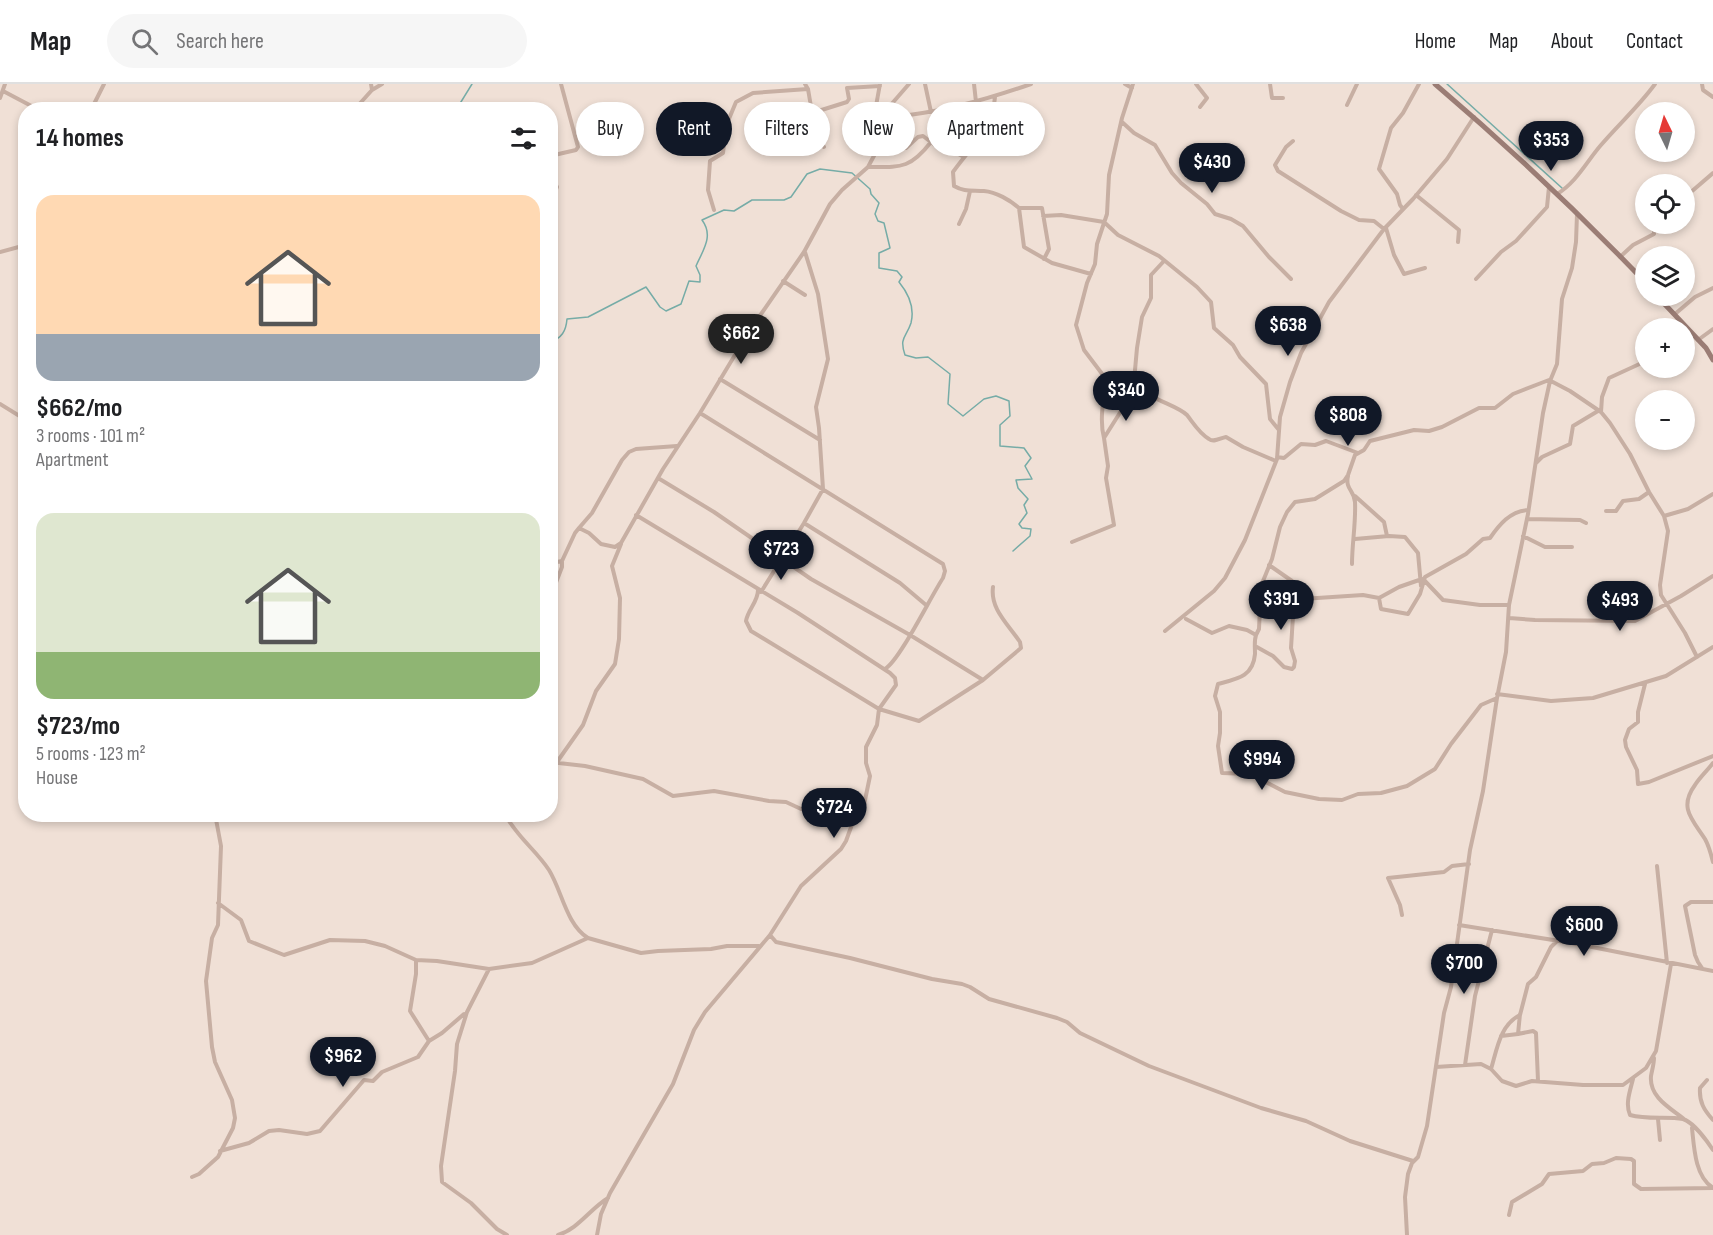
<!DOCTYPE html>
<meta charset="utf-8">
<style>
:root{--surface:#fff;--page:#f6f6f6;--text:#202124;--muted:#757577;--line:#e0e0e0;--accent:#111827}
body{margin:0;font-family:"Sofia Sans Condensed",sans-serif;background:var(--page);color:var(--text);height:100vh;display:flex;flex-direction:column;font-size:22px;white-space:nowrap}
*{box-sizing:border-box;margin:0}
p{font-size:20px;color:var(--muted)}
.icon{flex:none;width:33px;height:33px;fill:none;stroke:currentColor;stroke-width:2;stroke-linecap:round;stroke-linejoin:round}
.map{position:relative;flex:1;overflow:hidden}
.details{position:absolute;left:18px;top:18px;width:540px;height:720px;display:flex;flex-direction:column;background:var(--surface);border-radius:24px;box-shadow:0 3px 9px #0003}
.details>*{flex:none}
.top-card{position:absolute;left:576px;top:18px;width:570px;height:54px;display:flex;gap:12px}
.needle{width:39px;rotate:355deg}
.fabs{position:absolute;left:1635px;top:18px;display:grid;gap:12px}
.fabs a{display:grid;place-items:center;width:60px;height:60px;border-radius:50%;background:var(--surface);box-shadow:0 3px 9px #0003;font-size:30px}
.price{position:absolute;translate:-50% -51px;padding:0 14px;border-radius:21px;background:var(--accent);color:#fff;font-size:20px;line-height:39px;filter:drop-shadow(0 2px 3px #0008)}
.price::after{content:'';position:absolute;left:50%;top:36px;width:18px;height:14px;margin-left:-9px;background:inherit;clip-path:polygon(0 0,100% 0,50% 100%)}
.price.selected{background:#222;color:#fff}
ul{padding:0;list-style:none}
li{display:grid;align-content:center;gap:12px;height:318px;padding:0 18px}
li span{display:grid;place-items:center;height:186px;border-radius:18px;color:#555}
li>.icon{margin-inline-start:auto}
span .icon{width:108px;height:108px;fill:#fffc;stroke-width:1}
li b{font-size:26px}
h2{display:flex;justify-content:space-between;align-items:center;height:72px;padding:0 18px;font-size:26px}
.tag{padding:0 21px;border-radius:27px;background:var(--surface);box-shadow:0 3px 9px #0003;font-size:21px;line-height:54px}
.tag.selected{background:var(--accent);color:#fff}
header{display:flex;align-items:center;gap:36px;box-sizing:border-box;height:84px;padding:0 30px;background:var(--surface);border-bottom:2px solid var(--line)}
header strong{font-size:28px}
nav{display:flex;gap:33px;margin-inline-start:auto;font-size:21px}
.search{width:420px;height:54px;background:var(--page);display:flex;align-items:center;gap:15px;box-sizing:border-box;padding:0 21px;border-radius:33px;color:var(--muted);font-size:22px}
.map>svg:first-child{display:block}
</style>
<header>
<strong>Map</strong>
<div class="search"><svg class="icon" aria-label="search" viewBox="0 0 24 24"><circle cx="10" cy="10" r="6"/><path d="M15 15l6 6"/></svg>Search here</div>
<nav><a>Home</a><a>Map</a><a>About</a><a>Contact</a></nav>
</header>
<div class="map">
<svg width="1713" height="1151" viewBox="0 0 1713 1151">
<rect width="100%" height="100%" fill="#f0e0d6"/>
<g fill="none" stroke-linecap="round" stroke-linejoin="round">
<path stroke="#76aca7" stroke-width="1.5" d="M 1447,0 L 1562,104
M 456,26 L 472,0
M 550,258 C 562,254 566,247 567,235 L 588,233 L 646,203 L 660,223 L 666,227 L 681,220 L 689,197 L 700,198 L 700,191 L 696,182 C 703,166 714,152 702,136 L 724,126 L 734,127 L 752,116 L 784,116 L 791,113 L 807,90 L 820,85 L 852,89 L 870,105 L 871,110 L 879,119 L 875,130 L 878,137 L 884,139 L 890,164 L 879,169 L 879,184 L 897,187 L 902,193 L 899,198 C 908,209 915,223 911,239 C 906,254 899,253 905,271 L 916,274 L 928,273 L 950,290 L 948,320 L 963,332 L 984,315 L 996,312 L 1009,317 L 1010,332 L 1000,341 L 1000,362 L 1024,364 L 1031,374 L 1025,382 L 1032,395 L 1016,396 L 1018,404 L 1028,415 L 1024,421 L 1027,429 L 1019,440 L 1022,444 L 1031,445 L 1030,452 L 1013,467"/>
<path stroke="#c7afa3" stroke-width="4" d="M 805,0 L 808,5 L 816,52 L 824,63
M 925,0 L 931,28
M 974,0 L 976,18
M 1125,0 L 1132,4
M 1196,0 L 1207,14 L 1200,23
M 1270,0 L 1272,14 L 1283,14
M 1702,0 L 1703,6 L 1713,13
M 372,6 L 382,0
M 3,7 L 39,26
M 995,13 C 993,44 970,64 953,88 L 954,102 C 964,108 973,106 984,107 C 996,108 1010,116 1019,124 L 1024,163 L 1052,179 L 1091,190
M 0,14 L 5,0
M 1347,21 L 1357,0
M 91,26 L 104,0
M 266,26 L 271,22 L 290,26
M 354,26 L 372,6 L 371,0
M 812,29 L 847,18 L 849,15 L 847,4 L 880,2
M 876,31 C 887,30 898,32 909,31 C 951,26 991,14 1031,0
M 882,31 L 909,0
M 1122,38 L 1134,49 L 1155,61 L 1172,89 L 1181,99 L 1207,120 L 1215,130 L 1231,135 L 1243,142 L 1269,173 L 1291,195
M 1293,57 L 1286,63 L 1275,81 L 1278,87 L 1341,127 L 1359,136 L 1374,137 L 1384,145
M 973,62 L 985,66 L 1014,63 L 1017,57 L 1032,51
M 906,64 L 918,53 L 923,52 L 940,65 L 953,67 L 964,73
M 550,72 L 576,66 L 578,63 L 561,0
M 868,83 C 901,83 910,85 931,58
M 550,90 L 557,103 L 550,120
M 1557,110 C 1576,99 1587,77 1601,61 C 1619,40 1639,22 1655,0
M 1416,111 L 1459,146 L 1458,158
M 1684,114 L 1713,89
M 1019,124 L 1042,124 L 1049,165 L 1044,175
M 1403,125 L 1400,121 L 1397,110 L 1379,85 L 1391,44 L 1403,29 L 1419,0
M 714,126 L 708,106 L 710,77 L 723,69 L 726,42 L 736,18 L 753,9 L 808,5
M 1043,132 L 1061,131 L 1104,138 L 1118,151 L 1159,172 L 1197,203 L 1211,218 L 1214,244 L 1233,261 L 1240,273 L 1266,300 L 1270,335 L 1279,346
M 959,140 L 966,125 L 970,107
M 1386,144 L 1394,171 L 1404,190 L 1425,184
M 0,168 L 26,161
M 1620,173 L 1633,161 L 1654,150 L 1654,143 L 1658,140
M 1476,195 L 1501,168 L 1516,157 L 1547,123 L 1549,103
M 783,197 L 805,211
M 1675,230 L 1695,213 L 1713,204
M 1698,256 L 1713,245
M 720,295 L 820,356
M 1136,298 C 1145,315 1176,320 1187,331 C 1194,340 1199,349 1209,355 C 1214,359 1220,354 1226,353 L 1243,363 L 1276,377
M 0,320 L 26,336
M 1601,328 L 1602,313 L 1609,294 L 1646,277
M 700,329 L 943,480 L 945,487 L 943,494 C 931,512 900,576 885,585
M 1104,354 C 1099,335 1104,314 1106,295 L 1084,266 L 1076,241 L 1087,199 L 1095,180 L 1097,160 L 1107,130 L 1109,91 L 1122,34 L 1133,0
M 1277,373 L 1284,374 L 1301,360 L 1315,361 L 1326,357 L 1358,369
M 1536,379 L 1542,373 L 1570,360 L 1573,342 L 1598,327
M 1348,392 C 1345,405 1354,406 1355,418 C 1356,439 1352,459 1352,480
M 658,394 L 714,428 L 811,495 L 910,551 L 983,596
M 1355,412 L 1384,438 L 1387,452
M 1606,427 L 1616,427 L 1623,417 L 1639,415 L 1649,408
M 1664,432 L 1688,425 L 1713,410
M 1527,435 L 1580,436 L 1586,439
M 804,439 L 900,499 L 926,521
M 579,444 L 592,429 L 622,376 L 629,368 L 636,365 L 677,362
M 1523,452 L 1545,463 L 1572,463
M 1355,455 L 1389,452 L 1405,453 L 1418,469 L 1421,502
M 1072,458 L 1114,441 L 1106,394 L 1108,382 L 1104,354 L 1133,308 L 1137,264 L 1142,233 L 1151,214 L 1151,191 L 1164,177
M 550,475 L 557,478 L 562,477 L 575,449 L 579,444 L 589,449 L 601,460 L 615,463 L 621,459 L 663,385 L 700,329 L 750,246 L 804,168 L 830,120 L 842,106 L 868,83 L 876,68 L 876,22 L 880,0
M 1269,481 L 1292,497 L 1298,513 L 1302,515 L 1363,511 L 1379,514 L 1381,525 L 1408,530 L 1420,510 L 1425,493 L 1466,470 L 1483,455 L 1490,454 C 1499,441 1510,427 1528,426
M 1424,496 L 1443,516 L 1480,521 L 1509,521
M 758,506 C 758,518 748,525 746,537 L 751,547 L 879,625 L 919,637 L 983,596 L 1021,564 L 1020,558 C 1008,540 990,525 993,503
M 761,508 L 804,439 L 823,405 L 819,344 L 816,323 L 828,275 L 818,210 L 805,168
M 550,514 L 562,483 L 562,477
M 1379,514 L 1399,503 L 1422,495
M 1509,534 L 1535,536 L 1635,537 L 1681,512 L 1713,492
M 1186,535 L 1212,549 L 1229,542 L 1247,546 L 1256,551 C 1254,557 1255,563 1255,570 C 1253,593 1237,595 1218,600 L 1215,612 L 1220,628 L 1220,649 L 1218,662 L 1222,689 L 1250,690 L 1285,708 L 1319,715 L 1342,716 L 1358,710 L 1381,709 L 1407,702 L 1435,685 L 1451,660 L 1481,621 L 1497,614
M 1165,547 L 1214,507 L 1225,494 L 1245,456 L 1277,375 L 1280,333 L 1290,298 L 1301,269 L 1329,218 L 1384,145 L 1413,115 L 1447,75 L 1474,33
M 1256,551 L 1259,545 L 1261,502 L 1272,475 L 1280,443 L 1287,428 L 1295,418 L 1315,415 L 1344,397 L 1348,391 L 1355,371 L 1364,366 L 1370,357 L 1414,346 L 1429,347 L 1442,343 L 1479,324 L 1495,324 L 1513,310 L 1549,296 L 1570,307 L 1601,328 L 1610,339 L 1630,370 L 1649,408 L 1664,432 L 1668,447 L 1660,501 L 1661,511 L 1685,549 L 1697,573
M 1255,562 L 1273,572 L 1284,583 L 1292,585 L 1294,583 L 1295,577 L 1291,564 L 1293,532 L 1278,527 L 1259,516
M 1645,600 L 1638,628 L 1638,638 L 1629,645 L 1625,656 L 1626,663 L 1637,686 L 1638,700 L 1649,698 L 1713,672
M 1497,610 L 1551,617 L 1593,614 L 1666,592 L 1713,563
M 550,678 L 585,682 L 643,695 L 673,712 L 714,707 L 769,717 L 786,718 L 801,725 L 815,723 L 836,729 L 857,731
M 557,678 L 583,641 L 596,607 L 615,580 L 619,555 L 620,514 L 612,482 L 621,460
M 1713,679 C 1707,687 1700,693 1695,701 C 1678,724 1693,736 1705,755 C 1709,762 1711,770 1713,778
M 505,730 C 516,752 536,766 549,786 C 562,807 566,840 588,854 L 641,869 L 658,867 L 711,865 L 727,862 L 759,862
M 1657,782 L 1667,879
M 218,819 L 241,836 L 249,857 L 284,871 L 330,856 L 365,857 L 385,862 L 416,876 L 437,877 L 489,885 L 532,879 L 588,854
M 1402,831 L 1400,821 L 1388,794 L 1444,788 L 1452,782 L 1469,780
M 1459,841 L 1572,859 L 1713,887
M 770,851 L 776,858 L 850,874 L 932,895 L 962,900 L 970,903 L 989,915 L 1057,934 L 1067,938 L 1080,949 L 1149,982 L 1261,1024 L 1306,1037 L 1350,1057 L 1413,1077
M 416,876 L 416,890 L 410,927 L 429,957
M 1702,884 L 1698,878 L 1695,871 L 1685,822 L 1691,818 L 1713,818
M 489,885 L 467,928 L 457,960 L 455,987 L 441,1082 L 442,1098 L 471,1119 L 497,1145 L 507,1151
M 1518,950 L 1533,947 L 1536,949 L 1538,997
M 1501,952 L 1518,950 L 1520,930
M 1654,974 C 1654,980 1652,986 1651,992 C 1649,1013 1670,1024 1684,1035
M 1465,981 L 1475,912 L 1492,846
M 1436,983 L 1481,980 L 1491,985 L 1502,997 L 1516,1002 L 1532,997 L 1583,1001 L 1623,1001 L 1646,984 L 1656,967 L 1671,880
M 1491,985 C 1497,965 1500,941 1520,931 L 1528,900 L 1536,893 L 1551,863 L 1557,857
M 1633,995 C 1630,1007 1625,1020 1630,1031 C 1648,1036 1667,1032 1683,1035 C 1693,1038 1707,1057 1713,1066
M 1707,996 L 1700,1004 C 1699,1018 1704,1026 1713,1036
M 1658,1035 L 1660,1056
M 1692,1044 C 1694,1063 1695,1092 1712,1103
M 220,1067 L 249,1059 L 269,1047 L 279,1046 L 307,1050 L 320,1047 L 364,996 L 373,997 L 382,988 L 418,973 L 429,957 L 442,949 L 464,930
M 192,1093 L 199,1090 L 218,1073 L 233,1044 L 235,1034 L 232,1016 L 215,978 L 212,963 L 206,897 L 212,854 L 218,841 L 221,762 L 215,730
M 1509,1131 L 1512,1118 L 1542,1100 L 1549,1090 L 1583,1087 L 1592,1080 L 1604,1079 L 1616,1074 L 1631,1075 L 1634,1077 L 1634,1100 L 1641,1105 L 1713,1104
M 558,1151 C 578,1145 590,1125 608,1114
M 597,1151 L 601,1130 L 610,1109 L 673,1000 L 694,946 L 705,928 L 770,851 L 801,802 L 841,765 L 846,757 L 854,735 L 864,721 L 870,692 L 866,679 L 866,663 L 877,641 L 879,625 L 896,601 L 895,594 L 890,589 L 798,529 L 636,431
M 1407,1151 L 1405,1113 L 1408,1090 L 1412,1079 L 1418,1073 L 1427,1042 L 1444,929 L 1451,903 L 1470,766 L 1483,707 L 1497,614 L 1506,568 L 1509,521 L 1528,430 L 1543,329 L 1550,297 L 1557,280 L 1562,215 L 1572,184 L 1576,158 L 1577,130"/>
<path stroke="#9b7d75" stroke-width="5" d="M 1435,0 C 1509,63 1579,129 1646,199
M 1657,212 L 1706,264 L 1713,276"/>
</g>
</svg>
<div class="fabs">
<a><svg class="needle" viewBox="-14 -14 28 28"><path d="M0-13l5 13h-10z" fill="#e53935"/><path d="M0 13l5-13h-10z" fill="#757577"/></svg></a>
<a><svg class="icon" aria-label="locate" viewBox="0 0 24 24"><circle cx="12" cy="12" r="6"/><path d="M12 2v4M12 18v4M2 12h4M18 12h4"/></svg></a>
<a><svg class="icon" aria-label="layers" viewBox="0 0 24 24"><path d="M12 4l9 5-9 5-9-5zM3 14l9 5 9-5"/></svg></a>
<a>+</a>
<a>−</a>
</div>
<b class="price" style="left:1551px;top:88px">$353</b>
<b class="price" style="left:1212px;top:110px">$430</b>
<b class="price" style="left:1288px;top:273px">$638</b>
<b class="price selected" style="left:741px;top:281px">$662</b>
<b class="price" style="left:1126px;top:338px">$340</b>
<b class="price" style="left:1348px;top:363px">$808</b>
<b class="price" style="left:781px;top:497px">$723</b>
<b class="price" style="left:1281px;top:547px">$391</b>
<b class="price" style="left:1620px;top:548px">$493</b>
<b class="price" style="left:1262px;top:707px">$994</b>
<b class="price" style="left:834px;top:755px">$724</b>
<b class="price" style="left:1584px;top:873px">$600</b>
<b class="price" style="left:1464px;top:911px">$700</b>
<b class="price" style="left:343px;top:1004px">$962</b>
<div class="top-card">
<a class="tag">Buy</a>
<a class="tag selected">Rent</a>
<a class="tag">Filters</a>
<a class="tag">New</a>
<a class="tag">Apartment</a>
</div>
<section class="details">
<h2>14 homes<svg class="icon" aria-label="filters" viewBox="0 0 24 24"><path d="M4 7h16M4 17h16"/><circle cx="9" cy="7" r="2"/><circle cx="15" cy="17" r="2"/></svg></h2>
<ul>
<li><span style="background:linear-gradient(#ffd9b3 75%,#9aa5b1 0)"><svg class="icon" aria-label="home" viewBox="0 0 24 24"><path d="M3 11l9-7 9 7M6 9v11h12V9"/></svg></span><div><b>$662/mo</b><p>3 rooms · 101 m²</p><p>Apartment</p></div></li>
<li><span style="background:linear-gradient(#dfe7d0 75%,#8fb573 0)"><svg class="icon" aria-label="home" viewBox="0 0 24 24"><path d="M3 11l9-7 9 7M6 9v11h12V9"/></svg></span><div><b>$723/mo</b><p>5 rooms · 123 m²</p><p>House</p></div></li>
</ul>
</section>
</div>
